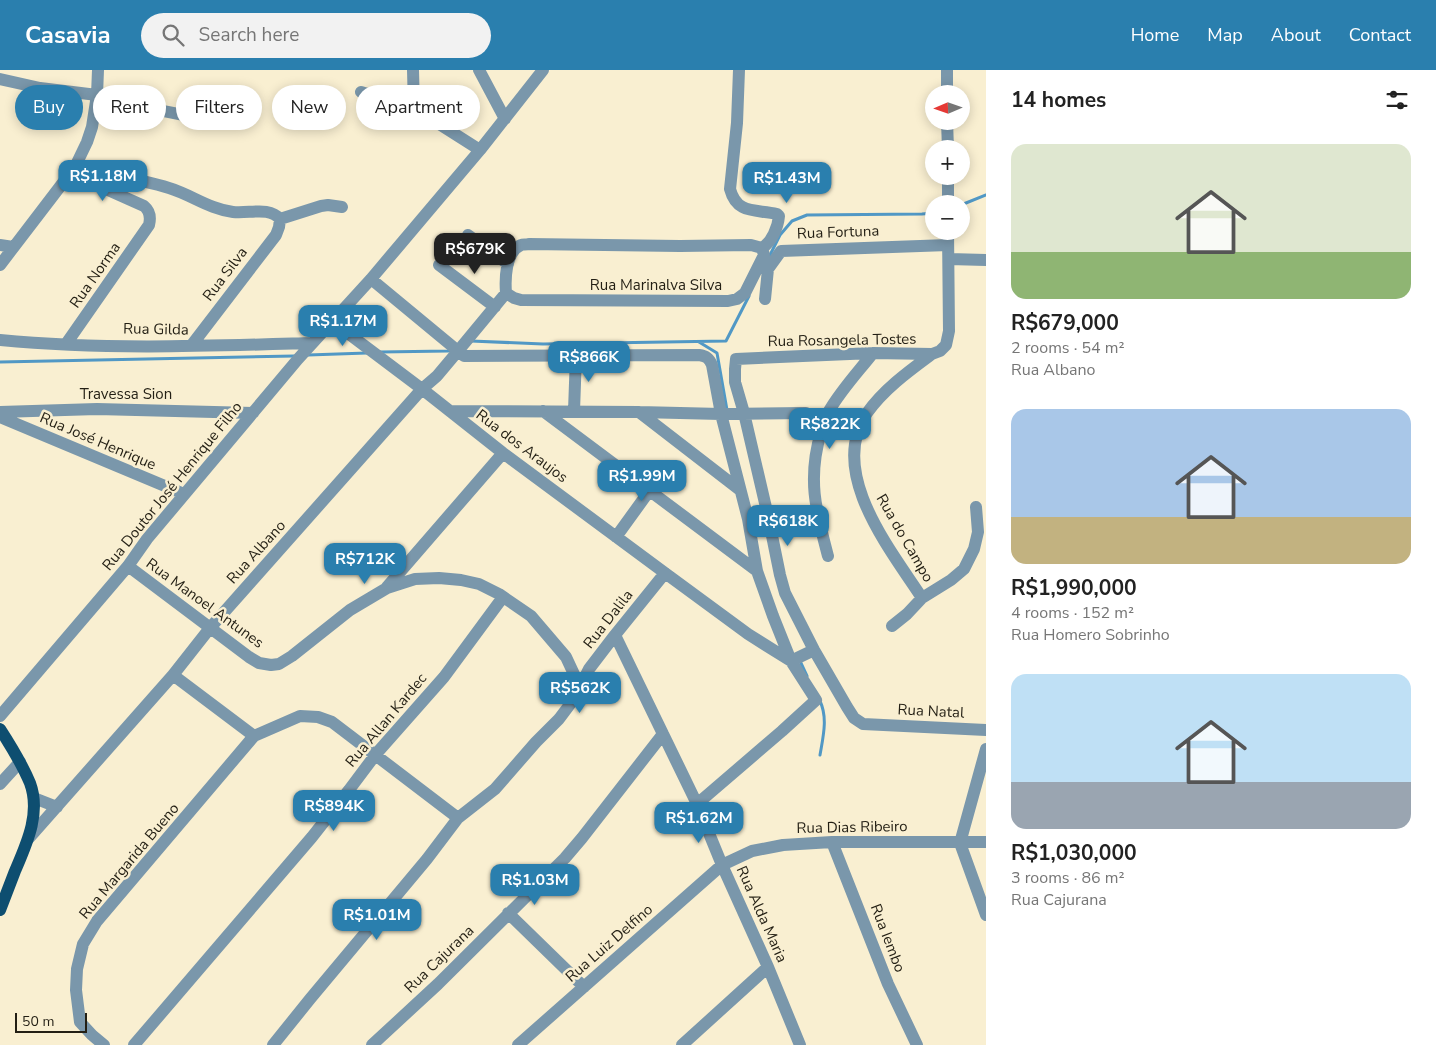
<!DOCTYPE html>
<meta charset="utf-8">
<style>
:root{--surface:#fff;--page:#f2f2f2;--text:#222;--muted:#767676;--accent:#2a7fae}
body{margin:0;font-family:"Nunito Sans",sans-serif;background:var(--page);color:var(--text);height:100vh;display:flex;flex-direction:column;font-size:19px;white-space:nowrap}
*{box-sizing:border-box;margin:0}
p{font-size:16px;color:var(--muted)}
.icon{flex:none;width:28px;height:28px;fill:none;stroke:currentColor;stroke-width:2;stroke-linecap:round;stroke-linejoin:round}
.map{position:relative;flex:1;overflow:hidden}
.sheet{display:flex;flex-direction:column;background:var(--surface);width:450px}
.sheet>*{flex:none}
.guide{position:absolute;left:15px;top:15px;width:475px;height:45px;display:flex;gap:10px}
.needle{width:32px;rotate:268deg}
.fabs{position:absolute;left:925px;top:15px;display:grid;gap:10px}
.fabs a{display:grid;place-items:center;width:45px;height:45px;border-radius:50%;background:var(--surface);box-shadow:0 2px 12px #0003;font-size:25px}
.scale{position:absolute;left:15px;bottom:12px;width:72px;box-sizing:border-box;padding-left:5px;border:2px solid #231f14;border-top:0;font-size:14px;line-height:18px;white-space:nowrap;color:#231f14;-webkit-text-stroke:4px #f9efd1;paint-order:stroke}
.price{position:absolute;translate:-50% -42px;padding:0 11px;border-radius:10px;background:var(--accent);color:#fff;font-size:16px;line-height:32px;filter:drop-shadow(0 1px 2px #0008)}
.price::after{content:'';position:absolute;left:50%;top:30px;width:15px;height:11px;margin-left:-8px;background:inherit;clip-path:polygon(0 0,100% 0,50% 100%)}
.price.on{background:#222;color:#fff}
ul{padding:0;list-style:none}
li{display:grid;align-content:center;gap:10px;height:265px;padding:0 25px}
li span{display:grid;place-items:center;height:155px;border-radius:15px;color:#555}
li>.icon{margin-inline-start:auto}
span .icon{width:90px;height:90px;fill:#fffc;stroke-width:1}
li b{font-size:21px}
h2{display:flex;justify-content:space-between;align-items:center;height:60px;padding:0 25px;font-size:21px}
.chip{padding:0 18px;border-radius:22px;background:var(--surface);box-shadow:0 2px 12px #0003;font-size:18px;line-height:45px}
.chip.on{background:var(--accent);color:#fff}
header{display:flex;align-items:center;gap:30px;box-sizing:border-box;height:70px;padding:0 25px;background:var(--accent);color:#fff}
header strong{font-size:24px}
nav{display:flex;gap:28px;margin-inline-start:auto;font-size:18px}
.search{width:350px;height:45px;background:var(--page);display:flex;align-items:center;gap:12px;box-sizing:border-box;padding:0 18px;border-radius:28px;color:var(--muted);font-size:19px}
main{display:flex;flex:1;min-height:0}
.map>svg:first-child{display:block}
</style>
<header>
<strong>Casavia</strong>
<div class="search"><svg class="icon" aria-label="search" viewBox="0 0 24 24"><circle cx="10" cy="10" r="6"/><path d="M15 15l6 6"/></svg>Search here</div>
<nav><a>Home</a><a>Map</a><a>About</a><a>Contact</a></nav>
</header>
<main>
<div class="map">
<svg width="986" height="975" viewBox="0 0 986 975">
<rect width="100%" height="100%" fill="#f9efd1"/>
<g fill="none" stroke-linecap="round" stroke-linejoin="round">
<path stroke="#5198c5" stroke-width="3" d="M 961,135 L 986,125
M 769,187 L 780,165 L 792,151 L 807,145 L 922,144 L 934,143
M 471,271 L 543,274 L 726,271 L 749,226
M 699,272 L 717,283 L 727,340
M 380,282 L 448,281 L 451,280
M 308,285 L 367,283
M 0,292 L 294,286
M 800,591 L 807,606
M 820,685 C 823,667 828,648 820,631"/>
<path stroke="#7a97ab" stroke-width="12" d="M 413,0 L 414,38 L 480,80
M 479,0 L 505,49
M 739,0 L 737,53 L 730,119 C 737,145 756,139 777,144 L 779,146 C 778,157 772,172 762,178
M 947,0 L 947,24
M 0,9 L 40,18 L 97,25 L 114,31 L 133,35 L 219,52
M 361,22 L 414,38
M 947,51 L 948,79
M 75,97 C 106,104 139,109 169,118 C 192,125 209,139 233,142 C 249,144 269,136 280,149
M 948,106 L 948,134
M 280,149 L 321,136 L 328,135 L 342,137
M 948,161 L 949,261 L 946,275 L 940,281 L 932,284 L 873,283 L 736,289 L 735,299 L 735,312 L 744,343 L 768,446 L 780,505 L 785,523 L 814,580 L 847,637 L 854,648 L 863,654 L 986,660
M 468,165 L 508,194
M 529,174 L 680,176 L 751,175 L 762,178 L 764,185 L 745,223 L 737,229 L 728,231 L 521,230 L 514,228 L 506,223 C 505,210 505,182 521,175 C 523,174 526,175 529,174 Z
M 0,175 L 13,177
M 949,189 L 986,190
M 0,195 L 75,97 L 87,72 L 92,57 L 97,25 L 98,0
M 439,195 L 495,237
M 371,209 L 458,281 L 506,223
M 765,229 L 768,199 L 781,181 L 948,175
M 333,252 L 422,319 L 503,383 L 665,503 L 748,564 L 791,591 L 814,580
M 0,270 C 104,280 209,276 312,273
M 66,274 L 149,155 C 151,147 150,141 144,136 L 70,103
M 191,276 L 276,165 L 279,157 L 280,149
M 451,341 L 639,342 L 721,344 L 806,343
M 543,341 L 757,501
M 574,341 L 576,285
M 0,342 L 97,339 L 253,343
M 639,342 L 740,420
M 0,347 L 184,424
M 616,467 L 650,420
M 828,486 C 816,441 807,409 821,362 C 823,355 825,347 829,341 C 841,320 858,302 873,283
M 128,496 L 249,587 L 259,593 L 271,595 L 279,594 L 292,586 L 350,540 L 387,518 L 415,509 L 439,508 L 461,510 L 479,514 L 499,524 L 531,546 L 566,587 L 580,617
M 387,517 L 503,383
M 922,528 C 890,479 827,402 867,343 C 884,319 909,301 932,284
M 892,556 L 907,544 L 922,528 L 951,510 L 964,499 L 974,479 L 978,462 L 976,437
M 615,565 L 697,734 L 722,795 L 768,897 L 800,975
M 173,605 L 254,666
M 0,646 L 128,496 L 147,469 L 298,289 L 371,209 L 480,80 L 543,0
M 986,679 L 960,773 L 986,845
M 0,714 L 20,692
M 34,728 L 57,737
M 29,768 L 173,605 L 210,558 L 422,319 L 437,306 L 458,281 L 464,286 L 699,285 C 706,286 709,288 712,295 L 721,344 L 748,449 L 757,501 L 773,546 L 791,591 L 816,630 L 782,661 L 697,734
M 832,772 L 888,914 L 917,975
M 508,843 L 584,917
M 104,975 L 92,965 L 80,952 L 76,920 L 77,899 L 83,874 L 97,851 L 254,666 L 300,646 L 318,647 L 332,652 L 458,748
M 134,975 L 312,767 L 349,720 L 376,684 L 444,607 L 503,527
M 273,975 L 310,929 L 427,789 L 458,748 L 495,719 L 536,672 L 559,649 L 574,629 L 589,599 L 615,565 L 665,503
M 372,975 L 438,914 L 565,788 L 582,768 L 663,664
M 518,975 L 722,795 L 752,781 L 783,775 L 832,772 L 986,772
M 682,975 L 768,897"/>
<path stroke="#0e4e70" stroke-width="12" d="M 0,659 C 11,676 22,694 30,713 C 41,743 27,773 15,801 C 10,814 5,827 0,840"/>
</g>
<g text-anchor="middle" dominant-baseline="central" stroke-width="5" stroke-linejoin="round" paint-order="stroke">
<g font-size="15" fill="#231f14" stroke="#f9efd1">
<text transform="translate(838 162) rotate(-2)">Rua Fortuna</text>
<text transform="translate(225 204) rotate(-53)">Rua Silva</text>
<text transform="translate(95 205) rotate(-55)">Rua Norma</text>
<text x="656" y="215">Rua Marinalva Silva</text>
<text transform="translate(156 259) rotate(1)">Rua Gilda</text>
<text transform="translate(842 270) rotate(-1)">Rua Rosangela Tostes</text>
<text x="126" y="324">Travessa Sion</text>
<text transform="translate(98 371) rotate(23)">Rua José Henrique</text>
<text transform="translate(522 376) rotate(37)">Rua dos Araujos</text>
<text transform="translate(172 416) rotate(-51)">Rua Doutor José Henrique Filho</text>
<text transform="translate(905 468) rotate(60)">Rua do Campo</text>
<text transform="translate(256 482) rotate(-48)">Rua Albano</text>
<text transform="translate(205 533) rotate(36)">Rua Manoel Antunes</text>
<text transform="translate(608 549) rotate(-52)">Rua Dalila</text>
<text transform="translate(931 641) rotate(3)">Rua Natal</text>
<text transform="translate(386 650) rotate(-50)">Rua Allan Kardec</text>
<text transform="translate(852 757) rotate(-1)">Rua Dias Ribeiro</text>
<text transform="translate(129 791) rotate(-50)">Rua Margarida Bueno</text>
<text transform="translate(762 844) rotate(66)">Rua Alda Maria</text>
<text transform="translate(888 868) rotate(69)">Rua Iembo</text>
<text transform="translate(609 873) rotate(-41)">Rua Luiz Delfino</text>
<text transform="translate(439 889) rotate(-44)">Rua Cajurana</text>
</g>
</g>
</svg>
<div class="fabs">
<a><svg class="needle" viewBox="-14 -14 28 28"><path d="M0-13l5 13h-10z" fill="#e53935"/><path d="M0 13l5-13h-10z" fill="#767676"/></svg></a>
<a>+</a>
<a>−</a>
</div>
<div class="scale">50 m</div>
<b class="price" style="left:103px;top:132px">R$1.18M</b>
<b class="price" style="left:787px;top:134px">R$1.43M</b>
<b class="price on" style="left:475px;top:205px">R$679K</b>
<b class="price" style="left:343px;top:277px">R$1.17M</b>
<b class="price" style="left:589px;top:313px">R$866K</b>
<b class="price" style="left:830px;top:380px">R$822K</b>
<b class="price" style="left:642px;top:432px">R$1.99M</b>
<b class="price" style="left:788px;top:477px">R$618K</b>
<b class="price" style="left:365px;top:515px">R$712K</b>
<b class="price" style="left:580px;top:644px">R$562K</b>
<b class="price" style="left:334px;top:762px">R$894K</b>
<b class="price" style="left:699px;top:774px">R$1.62M</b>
<b class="price" style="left:535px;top:836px">R$1.03M</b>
<b class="price" style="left:377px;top:871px">R$1.01M</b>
<div class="guide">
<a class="chip on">Buy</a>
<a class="chip">Rent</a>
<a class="chip">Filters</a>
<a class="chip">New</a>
<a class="chip">Apartment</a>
</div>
</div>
<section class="sheet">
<h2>14 homes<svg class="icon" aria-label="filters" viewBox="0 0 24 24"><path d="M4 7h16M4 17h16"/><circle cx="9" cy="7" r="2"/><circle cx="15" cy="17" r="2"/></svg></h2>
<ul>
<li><span style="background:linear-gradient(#dfe7d0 70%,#8fb573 0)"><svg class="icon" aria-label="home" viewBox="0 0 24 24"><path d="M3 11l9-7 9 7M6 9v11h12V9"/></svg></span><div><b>R$679,000</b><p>2 rooms · 54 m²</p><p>Rua Albano</p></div></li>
<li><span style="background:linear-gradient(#a9c7e8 70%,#c2b280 0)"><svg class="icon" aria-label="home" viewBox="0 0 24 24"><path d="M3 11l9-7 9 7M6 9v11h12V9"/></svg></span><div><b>R$1,990,000</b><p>4 rooms · 152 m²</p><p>Rua Homero Sobrinho</p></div></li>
<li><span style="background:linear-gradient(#bfe0f5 70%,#9aa5b1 0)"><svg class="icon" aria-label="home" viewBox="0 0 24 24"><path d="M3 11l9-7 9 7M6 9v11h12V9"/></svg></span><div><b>R$1,030,000</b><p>3 rooms · 86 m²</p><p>Rua Cajurana</p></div></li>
</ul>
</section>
</main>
